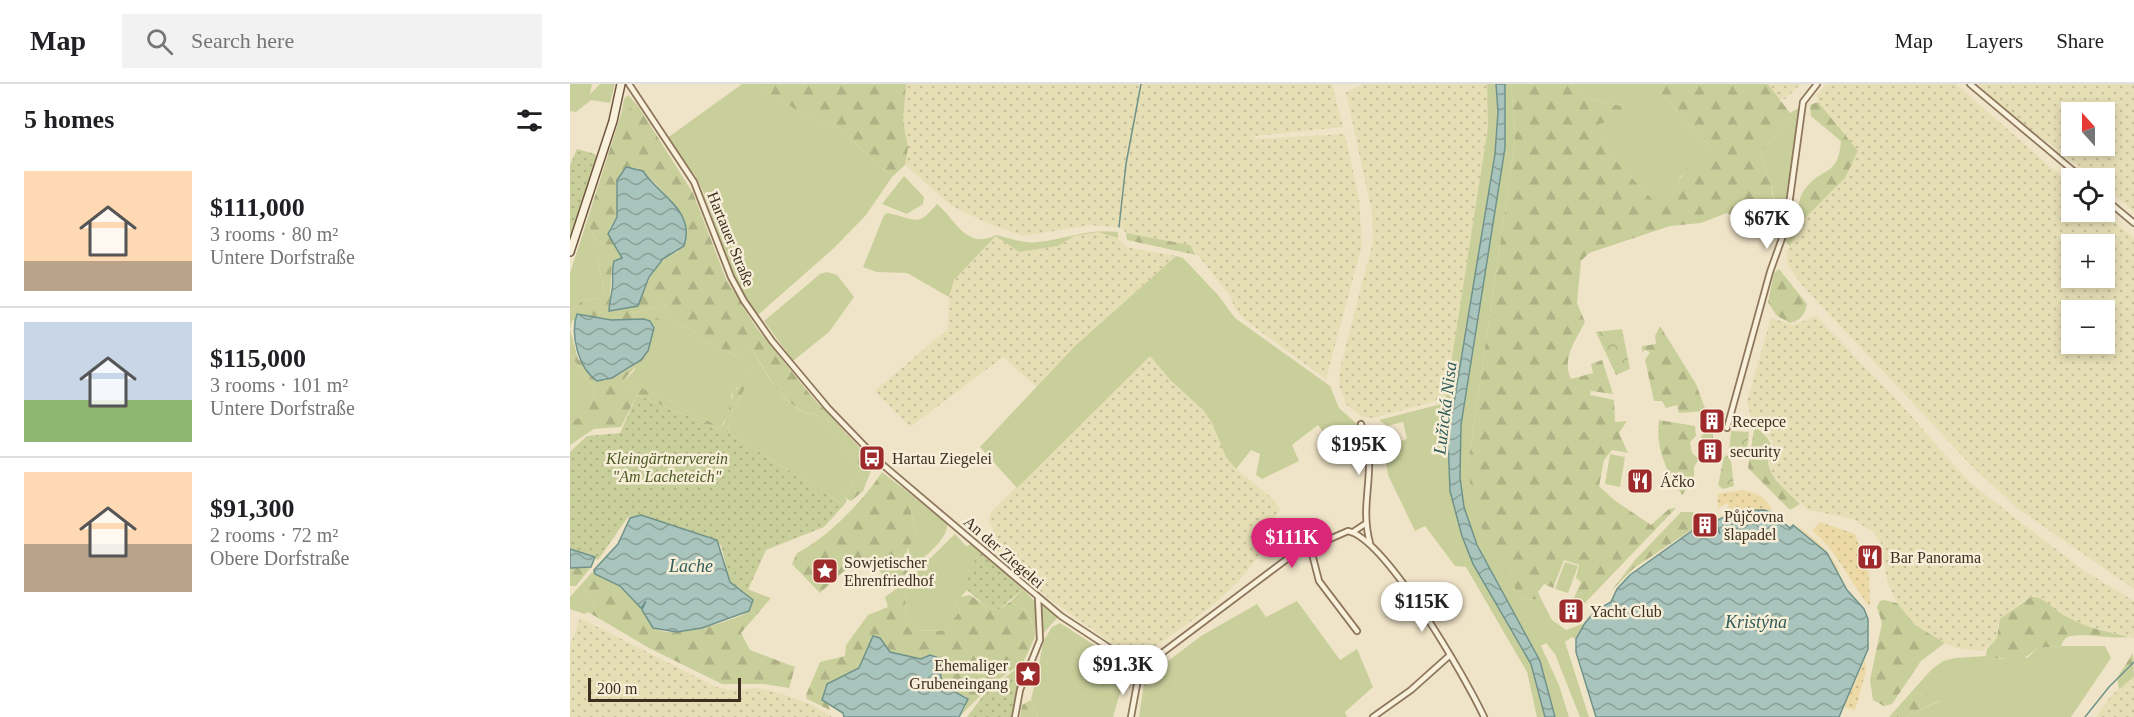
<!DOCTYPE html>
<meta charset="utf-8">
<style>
:root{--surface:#fff;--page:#f2f2f2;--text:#202124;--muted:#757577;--line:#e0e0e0;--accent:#db2777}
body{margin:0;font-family:"Times New Roman",serif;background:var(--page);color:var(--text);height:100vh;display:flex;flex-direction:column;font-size:22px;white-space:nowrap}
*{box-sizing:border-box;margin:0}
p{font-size:20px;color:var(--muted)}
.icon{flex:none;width:33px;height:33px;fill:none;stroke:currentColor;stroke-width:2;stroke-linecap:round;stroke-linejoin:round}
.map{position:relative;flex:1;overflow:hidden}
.drawer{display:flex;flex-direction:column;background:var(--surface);width:570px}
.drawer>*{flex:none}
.needle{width:39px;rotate:339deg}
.buttons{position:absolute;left:1491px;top:18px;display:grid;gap:12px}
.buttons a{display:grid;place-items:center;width:54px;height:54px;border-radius:0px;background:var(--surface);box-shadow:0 3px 9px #0003;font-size:30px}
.scale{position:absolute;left:18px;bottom:15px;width:153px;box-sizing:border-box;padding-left:6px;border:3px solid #3d2e20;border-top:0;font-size:16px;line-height:21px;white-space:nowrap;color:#3d2e20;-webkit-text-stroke:4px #f7eed8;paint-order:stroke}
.price{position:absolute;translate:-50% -51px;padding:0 14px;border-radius:21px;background:#fff;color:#222;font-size:20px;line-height:39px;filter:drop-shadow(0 2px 3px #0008)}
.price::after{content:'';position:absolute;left:50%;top:36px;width:18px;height:14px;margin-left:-9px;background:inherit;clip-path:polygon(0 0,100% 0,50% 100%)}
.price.on{background:var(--accent);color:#fff}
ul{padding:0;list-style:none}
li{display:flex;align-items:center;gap:18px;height:150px;padding:0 24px}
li+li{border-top:2px solid var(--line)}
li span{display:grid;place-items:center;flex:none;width:168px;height:120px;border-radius:0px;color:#555}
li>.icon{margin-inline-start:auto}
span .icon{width:72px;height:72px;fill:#fffc;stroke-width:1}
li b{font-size:26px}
h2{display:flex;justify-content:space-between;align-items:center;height:72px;padding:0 24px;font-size:26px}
header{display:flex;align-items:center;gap:36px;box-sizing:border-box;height:84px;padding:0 30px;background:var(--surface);border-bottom:2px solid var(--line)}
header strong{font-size:28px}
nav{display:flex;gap:33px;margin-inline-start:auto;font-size:21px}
.search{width:420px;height:54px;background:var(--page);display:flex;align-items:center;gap:15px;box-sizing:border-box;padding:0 21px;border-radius:0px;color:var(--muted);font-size:22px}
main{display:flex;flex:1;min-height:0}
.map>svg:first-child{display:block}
</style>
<header>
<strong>Map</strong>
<div class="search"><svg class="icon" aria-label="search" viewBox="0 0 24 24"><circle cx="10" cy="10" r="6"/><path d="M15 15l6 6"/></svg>Search here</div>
<nav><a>Map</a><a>Layers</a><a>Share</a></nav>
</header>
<main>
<section class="drawer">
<h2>5 homes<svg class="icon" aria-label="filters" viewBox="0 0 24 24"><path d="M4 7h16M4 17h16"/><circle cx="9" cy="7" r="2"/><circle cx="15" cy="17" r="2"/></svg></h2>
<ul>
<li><span style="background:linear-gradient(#ffd9b3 75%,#b9a48a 0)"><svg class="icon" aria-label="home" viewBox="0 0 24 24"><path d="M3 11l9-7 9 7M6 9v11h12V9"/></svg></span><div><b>$111,000</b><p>3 rooms · 80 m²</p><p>Untere Dorfstraße</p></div></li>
<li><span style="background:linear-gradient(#c9d6e8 65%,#8fb573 0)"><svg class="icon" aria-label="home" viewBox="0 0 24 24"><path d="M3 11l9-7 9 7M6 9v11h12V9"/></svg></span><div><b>$115,000</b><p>3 rooms · 101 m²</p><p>Untere Dorfstraße</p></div></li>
<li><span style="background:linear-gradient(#ffd9b3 60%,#b9a48a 0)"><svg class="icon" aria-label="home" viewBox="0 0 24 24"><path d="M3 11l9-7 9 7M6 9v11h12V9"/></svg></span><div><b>$91,300</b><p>2 rooms · 72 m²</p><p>Obere Dorfstraße</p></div></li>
</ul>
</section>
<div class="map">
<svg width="1564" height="633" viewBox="0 0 1564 633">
<defs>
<pattern id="farmland-dots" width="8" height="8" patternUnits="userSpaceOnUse" patternTransform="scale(1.5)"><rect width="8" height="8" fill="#e6deb5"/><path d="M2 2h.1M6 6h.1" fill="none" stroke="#c6bf9b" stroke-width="1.8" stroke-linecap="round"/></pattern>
<pattern id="forest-firs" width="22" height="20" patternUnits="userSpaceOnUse" patternTransform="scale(1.5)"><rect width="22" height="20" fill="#c9cf9b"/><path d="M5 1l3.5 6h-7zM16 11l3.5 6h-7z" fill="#aeb285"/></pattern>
<pattern id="sand-dots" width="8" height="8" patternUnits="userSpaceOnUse" patternTransform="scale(1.5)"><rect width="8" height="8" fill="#ecd9a5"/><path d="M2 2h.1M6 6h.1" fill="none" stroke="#cbbb8e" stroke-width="1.8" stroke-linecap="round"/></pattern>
<pattern id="park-crowns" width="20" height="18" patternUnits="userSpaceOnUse" patternTransform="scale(1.5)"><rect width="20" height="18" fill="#c9cf9b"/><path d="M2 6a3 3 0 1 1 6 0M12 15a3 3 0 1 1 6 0" fill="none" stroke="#aeb285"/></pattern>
<pattern id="garden-dots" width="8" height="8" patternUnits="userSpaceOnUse" patternTransform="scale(1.5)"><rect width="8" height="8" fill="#c9cf9b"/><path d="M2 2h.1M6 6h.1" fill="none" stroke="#aeb285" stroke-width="1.8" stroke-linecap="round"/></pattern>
<pattern id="water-waves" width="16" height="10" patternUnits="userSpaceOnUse" patternTransform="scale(1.5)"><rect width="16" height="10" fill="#a9c4bc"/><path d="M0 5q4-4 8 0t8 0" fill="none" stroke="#8ba098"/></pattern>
</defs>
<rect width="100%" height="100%" fill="#f0e4c8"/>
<path fill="url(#farmland-dots)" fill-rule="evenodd" d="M 336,0 L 762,0 L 773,43 L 685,52 L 686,55 L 775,50 L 789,115 L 792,161 L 756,295 L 675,236 L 665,225 L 660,212 L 620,161 L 556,149 L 552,144 L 520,141 L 454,152 L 419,140 L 382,122 L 335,81 L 338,64 L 333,36 Z
M 794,0 L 917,0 L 918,18 L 918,43 L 877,314 L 803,334 L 792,333 L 776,320 L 769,301 L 770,285 L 803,157 L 802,129 L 776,8 Z
M 1198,0 L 1231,0 L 1215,15 L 1210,15 Z
M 1256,0 L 1386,0 L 1501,101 L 1502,128 L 1533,128 L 1564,154 L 1564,505 L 1447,424 L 1400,380 L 1231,200 L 1217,179 L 1217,167 L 1235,134 L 1275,94 L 1288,68 L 1250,24 L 1247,11 ZM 1502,160 L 1534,160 L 1534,194 L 1502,194 ZM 1502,226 L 1534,226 L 1534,260 L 1502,260 Z
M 1408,0 L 1564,0 L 1564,128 L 1535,103 L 1534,94 L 1525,94 L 1437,28 ZM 1502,28 L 1534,28 L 1534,62 L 1502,62 Z
M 529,148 L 548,154 L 556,163 L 606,172 L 505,262 L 467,303 L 433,273 L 340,343 L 305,307 L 378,245 L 379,213 L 384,196 L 427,152 L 449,168 L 488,162 L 504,152 Z
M 1246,232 L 1327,316 L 1400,399 L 1513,486 L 1564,517 L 1564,554 L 1506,539 L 1464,512 L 1450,519 L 1428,541 L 1427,554 L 1413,567 L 1387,564 L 1375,559 L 1345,541 L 1327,519 L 1317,497 L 1311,459 L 1303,448 L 1283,435 L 1239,426 L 1213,404 L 1202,389 L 1197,375 L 1203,362 L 1201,355 L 1183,340 L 1177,318 L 1201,234 L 1223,241 Z
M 580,272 L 601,298 L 633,326 L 642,339 L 656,373 L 666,385 L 701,413 L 710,425 L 696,448 L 690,471 L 668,498 L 643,521 L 591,559 L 572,569 L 561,570 L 547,563 L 482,517 L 419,463 L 427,454 L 419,437 L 421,428 Z
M 10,534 L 146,603 L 160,606 L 187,604 L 210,609 L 242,621 L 262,633 L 0,633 L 0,562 Z
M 1564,593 L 1564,633 L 1526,633 L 1541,612 Z"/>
<path fill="#c9cf9b" d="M 0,0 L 22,0 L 20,10 L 30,0 L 45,0 L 40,19 L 21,16 L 6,28 L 0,27 Z
M 172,0 L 185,0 L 234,31 L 265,41 L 322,93 L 296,131 L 265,163 L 188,231 L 173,210 L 160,182 L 132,105 L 125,91 L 96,55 Z
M 917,0 L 926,0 L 928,28 L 925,70 L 885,316 L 880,407 L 903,480 L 961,580 L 975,633 L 967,633 L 957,588 L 896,483 L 885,482 L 855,442 L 845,447 L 818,391 L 813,362 L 837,355 L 833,338 L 817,342 L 809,336 L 875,319 L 918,43 Z
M 935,0 L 941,0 L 945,48 L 943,72 L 898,380 L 908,435 L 952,516 L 971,515 L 982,536 L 996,546 L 1015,539 L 1006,555 L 1002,553 L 995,558 L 1019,633 L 1010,633 L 985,570 L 976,559 L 971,562 L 989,601 L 999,633 L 985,633 L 970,577 L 907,461 L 894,423 L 890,393 L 891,341 L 935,64 Z
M 1007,0 L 1083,0 L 1144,68 L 1111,92 L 1103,111 L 1083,116 L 1044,75 L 1022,41 L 1059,31 L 1051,22 L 1016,14 Z
M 58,11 L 68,22 L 52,27 L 54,15 Z
M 1230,23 L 1223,91 L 1210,154 L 1195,146 L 1208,142 L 1201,98 L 1189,71 L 1220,33 L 1220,29 Z
M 334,92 L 354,113 L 353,120 L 337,130 L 312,120 Z
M 367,120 C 387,137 396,166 426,151 C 439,154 454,160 468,158 C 496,155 519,144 548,148 L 548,154 L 528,148 L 504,152 L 488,162 L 449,168 L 426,152 L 384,196 L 379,213 L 337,189 L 307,188 L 293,183 L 314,131 L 318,129 C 346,135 347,144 367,120 Z
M 17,137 L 26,157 L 38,162 L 28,177 L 34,205 L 33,214 L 12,217 L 0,228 L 0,189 Z
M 606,172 L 613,174 L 648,211 L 665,234 L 760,302 L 769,324 L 788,341 L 790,351 L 764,363 L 748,341 L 722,361 L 729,377 L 692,395 L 686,391 L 690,370 L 681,366 L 666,385 L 656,373 L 642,339 L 633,326 L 601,297 L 580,272 L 447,404 L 410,363 L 505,262 Z
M 257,188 L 267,191 L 284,213 L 259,248 L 223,277 L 194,237 L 250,190 Z
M 93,218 L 106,239 L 121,245 L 132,256 L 166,272 L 183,266 C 196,289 207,313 232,327 C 241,331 251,331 259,336 L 256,342 L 291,383 L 275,414 L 277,417 L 274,421 L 159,349 C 156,320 182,307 178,287 L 170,303 L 161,305 C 164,315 157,337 150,343 L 72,304 L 63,307 L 54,304 L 51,299 L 65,286 L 63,229 L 86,223 Z
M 0,270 L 25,306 C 21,323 17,332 0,338 Z
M 1040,370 L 1055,373 L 1050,403 L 1035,400 Z
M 347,415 L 377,440 C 379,456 350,476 339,487 L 339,462 L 346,451 L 340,422 Z
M 385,450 L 396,462 L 402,460 L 411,468 L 397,487 L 397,506 L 385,519 L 390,527 L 374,547 L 343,546 L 335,541 L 336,498 Z
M 264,469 L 274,480 L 259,494 L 249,484 Z
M 995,478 L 1008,482 L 998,509 L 985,505 Z
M 8,504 C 20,507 24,513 25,525 L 14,530 L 0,525 L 0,513 Z
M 453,505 L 466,519 L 465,553 L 459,528 L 440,518 Z
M 727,517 L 770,576 L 787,565 L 803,603 L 775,628 L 777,633 L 569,633 L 574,600 L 583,601 L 587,597 L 589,584 L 631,552 L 687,520 L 696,533 Z
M 470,520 L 488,533 L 471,552 Z
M 490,539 L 546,575 L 556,588 L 543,633 L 468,633 L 461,616 L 474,556 L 482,543 Z
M 1491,562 L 1535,562 L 1541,574 L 1501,633 L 1336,633 L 1370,617 L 1355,610 L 1361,586 L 1373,577 L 1385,574 L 1416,572 L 1416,575 L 1457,574 L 1468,564 Z"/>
<path fill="url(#forest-firs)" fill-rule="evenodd" d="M 185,0 L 336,0 L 333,36 L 338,64 L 335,81 L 322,93 L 265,41 L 234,31 Z
M 941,0 L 1007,0 L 1016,14 L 1051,22 L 1060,31 L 1023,42 L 1044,75 L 1083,116 L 1093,110 L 1103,111 C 1113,85 1120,80 1144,68 L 1083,0 L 1198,0 L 1220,29 L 1220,33 L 1189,71 L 1201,98 L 1204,124 L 1214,133 L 1208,142 C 1190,147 1173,140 1157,129 L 1131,139 L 1100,142 L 1019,169 L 1011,177 L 1007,219 L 1015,238 C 1006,256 991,275 1001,295 L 1023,289 L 1021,280 L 1032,276 L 1043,310 L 1021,307 L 1020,311 L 1044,316 L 1045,338 L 1057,337 L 1049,349 L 1058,369 L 1042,366 L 1034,376 L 1029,402 L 1044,416 L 1081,441 L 1099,425 L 1106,424 L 1015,519 L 1004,514 L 1011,498 L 1006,494 L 1009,481 L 994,476 L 983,504 L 974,500 L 968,508 L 971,515 L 952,516 C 937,490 918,463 908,435 C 902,417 900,398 898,380 L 943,72 L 945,48 Z
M 1248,18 L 1288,67 L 1275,94 L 1235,134 L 1220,162 L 1214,156 C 1216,146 1223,141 1226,132 C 1230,123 1228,113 1235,105 C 1253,81 1268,94 1271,57 L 1241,32 L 1240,21 Z
M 68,22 L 123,109 L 156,195 L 185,242 L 243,314 L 304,379 L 293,407 L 281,417 L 275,414 L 291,383 L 256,342 L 255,338 L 259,338 L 259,336 C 251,331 240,331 231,326 C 206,312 197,289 183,266 L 166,272 L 132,256 L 121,245 L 106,239 L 93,218 L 86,223 L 63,229 L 64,234 L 87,234 L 90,236 C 89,272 69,274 52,299 L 54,304 L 63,307 L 72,304 L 150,343 L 154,340 L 163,311 L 159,301 L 167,305 L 179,286 C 184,303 156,320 159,349 L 67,311 L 51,343 L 24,345 L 0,361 L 0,338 C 17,332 21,323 25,306 L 0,270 L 0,228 L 12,217 L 33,214 L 34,205 L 28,177 L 37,162 L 26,157 L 17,137 L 52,27 ZM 67,84 C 78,90 114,127 116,140 C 117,148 110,160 108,168 C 70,182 82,227 39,227 L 42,181 L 53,174 L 43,159 L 39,145 C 41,141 45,136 47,132 C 55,109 30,96 67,84 ZM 18,231 C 33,240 57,237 74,235 L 84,244 C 76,275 64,286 34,297 L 8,275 L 0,245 L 2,237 Z
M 556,149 L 620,161 L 626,171 L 557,156 Z
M 1209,185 L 1237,220 C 1234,231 1232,236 1220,239 L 1206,231 L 1198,218 L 1204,189 Z
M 1090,242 L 1126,300 L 1136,327 L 1109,329 L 1107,321 L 1096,324 L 1092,317 L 1084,317 L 1075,276 L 1080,268 L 1075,266 L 1072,268 L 1072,262 L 1086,260 L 1085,252 Z
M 1089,336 L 1125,342 L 1126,352 L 1120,358 L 1122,369 L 1129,375 L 1124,383 L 1124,397 L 1112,411 C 1097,388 1085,365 1089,336 Z
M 1187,344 C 1215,367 1190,365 1201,388 C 1208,402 1220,409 1230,420 L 1220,426 L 1178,384 L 1184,346 Z
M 1138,347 L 1143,349 L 1143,365 L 1137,367 L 1131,352 Z
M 312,388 L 347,415 L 340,423 L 346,451 C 345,457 341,458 339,463 C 328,484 355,485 318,499 L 305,480 L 298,483 L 286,476 L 250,509 L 222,480 L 227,469 C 255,456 295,415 312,388 ZM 264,470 L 274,480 L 259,494 L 249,483 Z
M 1111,428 L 1123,428 L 1127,442 L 1064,484 L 1042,506 L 1065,476 Z
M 21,483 L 6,502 L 0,502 L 0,484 Z
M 24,486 L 25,490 L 50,502 L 71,524 L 75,517 L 84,513 L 84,508 L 91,502 L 94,502 L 88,513 L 72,526 C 75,532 80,541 86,545 C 106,555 153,539 172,531 C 177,529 180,521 183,516 L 176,510 L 177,505 L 201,514 L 171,549 L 180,566 L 225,583 L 219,604 L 194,600 L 152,600 L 79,564 L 18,528 L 25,525 C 24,513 20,507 8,504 Z
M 336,498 L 335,541 L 343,546 L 374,547 L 390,527 L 385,519 L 390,513 L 400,511 L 417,523 L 428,526 L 440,518 L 459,528 L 465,553 L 453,579 L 423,599 L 389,633 L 396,622 L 396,612 L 381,608 L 372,601 L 372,582 C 355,573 338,573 319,568 L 314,558 L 303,552 C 298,567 294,585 279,592 C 268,596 261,594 254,605 L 260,626 L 237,615 L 236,611 L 250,578 L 275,572 L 276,561 L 298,531 L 318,523 L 315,513 Z
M 1461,513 C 1474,512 1485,527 1497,533 C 1517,545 1538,547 1559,553 C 1541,555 1515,549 1501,552 C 1495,553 1493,557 1491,562 L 1468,564 L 1445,581 L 1435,574 L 1415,575 L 1417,565 L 1427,554 L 1430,535 Z
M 1314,516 L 1327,519 L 1345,541 L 1375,559 L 1351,577 L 1322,620 L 1314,622 L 1303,616 L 1300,596 L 1312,539 L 1307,523 L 1310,517 Z
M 1563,569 L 1564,593 L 1549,605 L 1547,594 Z
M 1361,586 L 1356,610 L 1371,616 L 1336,633 L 1319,633 Z
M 461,616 L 468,633 L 450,633 L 452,621 Z"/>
<path fill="url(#sand-dots)" d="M 1172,406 C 1187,409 1195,412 1202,426 L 1159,428 L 1158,419 L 1148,424 L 1147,410 Z
M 1250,438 L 1285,450 L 1299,490 L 1300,522 C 1279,498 1268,467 1242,447 Z
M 1224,440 C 1244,453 1258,465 1270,487 L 1267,488 L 1257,469 Z
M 1295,576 L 1296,587 L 1285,626 L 1274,623 Z"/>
<path fill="url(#park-crowns)" d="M 1052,245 L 1060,285 L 1046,291 L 1026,248 Z
M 1161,347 L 1179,348 L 1177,369 L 1159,368 Z
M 1157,371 L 1161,377 L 1164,402 L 1153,405 L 1148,401 L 1154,373 Z"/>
<path fill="url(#garden-dots)" d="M 7,65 L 25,70 L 27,73 L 0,154 L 0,81 Z
M 67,311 L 159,349 L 274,421 L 254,443 L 196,466 L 176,510 L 160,498 L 151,461 C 130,450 112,444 89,439 C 77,436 71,431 58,433 L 28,476 L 0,465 L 0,368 L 17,352 L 50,349 Z
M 411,468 L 453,505 L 428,526 L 417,523 L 397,506 L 397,487 Z
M 463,572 L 449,605 L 444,633 L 397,633 L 416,608 Z"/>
<path fill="url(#water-waves)" stroke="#6f938a" stroke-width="1.5" d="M 926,0 L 935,0 L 935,64 L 891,341 L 890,393 L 894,423 L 907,461 L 970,577 L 985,633 L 975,633 L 961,580 L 903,480 L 892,452 L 880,407 L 878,355 L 925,70 L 928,28 Z
M 56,83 L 73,87 C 88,111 126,126 114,162 L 93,175 L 79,193 L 68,222 L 39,227 C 39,219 41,214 42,206 C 44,197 41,188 44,177 L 52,174 L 38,150 L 47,133 L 47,96 Z
M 7,230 L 41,236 L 74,235 L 80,237 L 84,244 L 78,267 L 71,276 L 42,294 L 27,297 C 8,284 0,250 7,230 Z
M 1194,426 L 1210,431 L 1208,434 L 1220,444 L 1223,441 L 1257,469 L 1277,506 L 1294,525 L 1298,535 L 1298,565 L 1269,633 L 1026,633 L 1006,568 L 1006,555 L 1015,539 L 1025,527 L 1041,518 L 1047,505 L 1060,491 L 1126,444 L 1144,438 L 1150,450 L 1146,437 C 1166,426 1169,426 1194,426 Z
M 71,431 L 147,456 L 160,498 L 183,516 L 179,527 L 132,544 L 107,548 L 83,544 L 72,526 L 76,517 L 71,524 L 50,502 L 25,490 L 24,486 L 48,460 L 60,434 Z
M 0,465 L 25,473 L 21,483 L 0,484 Z
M 303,552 L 310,554 L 320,568 L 351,575 L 360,571 L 369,574 L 372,601 L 398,615 L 389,633 L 274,633 L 273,629 L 252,616 L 257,600 L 289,584 Z"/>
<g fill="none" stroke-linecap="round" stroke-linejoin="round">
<path stroke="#6f938a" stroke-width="1.5" d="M 549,143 L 556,80 L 571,0
M 1515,633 L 1539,603 L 1564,578"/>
<defs>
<path id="minor" d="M 59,0 L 124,98 L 161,193 L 174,217 L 202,257 L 258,324 L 313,381 L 491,532 L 558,576 L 580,578
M 1400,0 L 1512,94
M 1534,114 L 1564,139
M 791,340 C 810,384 788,415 800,459
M 1157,344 L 1200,188 L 1216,143 L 1233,18 L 1247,0
M 783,448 L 795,440
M 740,462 L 749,497 L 787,547
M 561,578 L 568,595
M 445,633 L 450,606 L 470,556 L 468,513
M 561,633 L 568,595 L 580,578 L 721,472 L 778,447 C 816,455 897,596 914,633
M 803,633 L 841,606 L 879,572"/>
<path id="secondary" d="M 0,168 L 43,37 L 51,0"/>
</defs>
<use href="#minor" stroke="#8d765c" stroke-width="8"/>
<use href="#secondary" stroke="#6f573f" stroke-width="10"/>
<use href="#minor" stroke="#faf1dc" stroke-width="4.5"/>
<use href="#secondary" stroke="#faf1dc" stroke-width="7"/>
</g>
<defs>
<symbol id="building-square" viewBox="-11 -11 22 22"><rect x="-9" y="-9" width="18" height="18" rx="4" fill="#9e2a2b" stroke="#f7eed8"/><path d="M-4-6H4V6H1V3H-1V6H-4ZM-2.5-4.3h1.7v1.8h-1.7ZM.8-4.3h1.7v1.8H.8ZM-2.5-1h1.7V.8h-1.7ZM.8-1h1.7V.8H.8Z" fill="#fff"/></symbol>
<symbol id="bus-square" viewBox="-11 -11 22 22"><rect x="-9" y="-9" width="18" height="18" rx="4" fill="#9e2a2b" stroke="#f7eed8"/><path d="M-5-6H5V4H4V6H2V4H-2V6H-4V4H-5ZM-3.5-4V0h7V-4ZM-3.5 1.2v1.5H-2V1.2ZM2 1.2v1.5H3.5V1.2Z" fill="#fff"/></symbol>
<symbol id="restaurant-square" viewBox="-11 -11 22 22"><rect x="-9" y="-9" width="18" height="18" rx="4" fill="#9e2a2b" stroke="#f7eed8"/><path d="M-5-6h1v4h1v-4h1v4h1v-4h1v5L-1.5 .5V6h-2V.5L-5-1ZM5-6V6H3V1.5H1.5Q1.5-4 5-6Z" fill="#fff"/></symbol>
<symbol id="sight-square" viewBox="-11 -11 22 22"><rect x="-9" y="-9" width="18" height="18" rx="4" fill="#9e2a2b" stroke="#f7eed8"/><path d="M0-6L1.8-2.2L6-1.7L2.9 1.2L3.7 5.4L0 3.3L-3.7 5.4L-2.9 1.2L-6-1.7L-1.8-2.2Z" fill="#fff"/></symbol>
</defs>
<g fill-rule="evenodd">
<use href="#building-square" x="1127" y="322" width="30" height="30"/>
<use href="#building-square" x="1125" y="352" width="30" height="30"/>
<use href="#bus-square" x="287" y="359" width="30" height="30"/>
<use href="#restaurant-square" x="1055" y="382" width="30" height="30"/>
<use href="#building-square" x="1120" y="426" width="30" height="30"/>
<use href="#restaurant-square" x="1285" y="458" width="30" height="30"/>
<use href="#sight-square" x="240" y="472" width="30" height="30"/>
<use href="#building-square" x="986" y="512" width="30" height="30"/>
<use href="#sight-square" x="443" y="575" width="30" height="30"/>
</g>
<g text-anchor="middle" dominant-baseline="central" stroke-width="5" stroke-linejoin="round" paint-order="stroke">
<g font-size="16" fill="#3d2e20" stroke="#f7eed8">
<text transform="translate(161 155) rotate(68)">Hartauer Straße</text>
<text transform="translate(434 468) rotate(41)">An der Ziegelei</text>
</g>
<g font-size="16" fill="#3d2e20" stroke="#f7eed8" text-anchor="start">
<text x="1162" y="337">Recepce</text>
<text x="1160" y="367">security</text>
<text x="322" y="374">Hartau Ziegelei</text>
<text x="1090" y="397">Áčko</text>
<text x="1154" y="432">Půjčovna<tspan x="1154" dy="18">šlapadel</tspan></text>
<text x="1320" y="473">Bar Panorama</text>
<text x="274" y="478">Sowjetischer<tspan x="274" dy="18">Ehrenfriedhof</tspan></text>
<text x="1020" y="527">Yacht Club</text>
<text x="438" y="581" text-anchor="end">Ehemaliger<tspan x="438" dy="18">Grubeneingang</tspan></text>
</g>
<g font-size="16" font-style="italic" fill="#4d5a26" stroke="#f7eed8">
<text x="97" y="374">Kleingärtnerverein<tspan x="97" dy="18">"Am Lacheteich"</tspan></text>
</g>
<g font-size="18" font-style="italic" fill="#2f5d5a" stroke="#f7eed8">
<text transform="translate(875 324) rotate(-83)">Lužická Nisa</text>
<text x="121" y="482">Lache</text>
<text x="1186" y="538">Kristýna</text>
</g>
</g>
</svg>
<div class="buttons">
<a><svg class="needle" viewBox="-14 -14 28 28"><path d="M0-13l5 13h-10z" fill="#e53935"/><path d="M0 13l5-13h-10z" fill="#757577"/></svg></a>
<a><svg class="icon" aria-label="locate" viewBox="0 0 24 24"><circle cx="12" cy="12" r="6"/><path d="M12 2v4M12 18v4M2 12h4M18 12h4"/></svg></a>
<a>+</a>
<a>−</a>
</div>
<div class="scale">200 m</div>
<b class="price" style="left:1197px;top:166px">$67K</b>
<b class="price" style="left:789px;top:392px">$195K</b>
<b class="price on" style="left:722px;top:485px">$111K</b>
<b class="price" style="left:852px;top:549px">$115K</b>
<b class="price" style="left:553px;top:612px">$91.3K</b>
</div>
</main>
